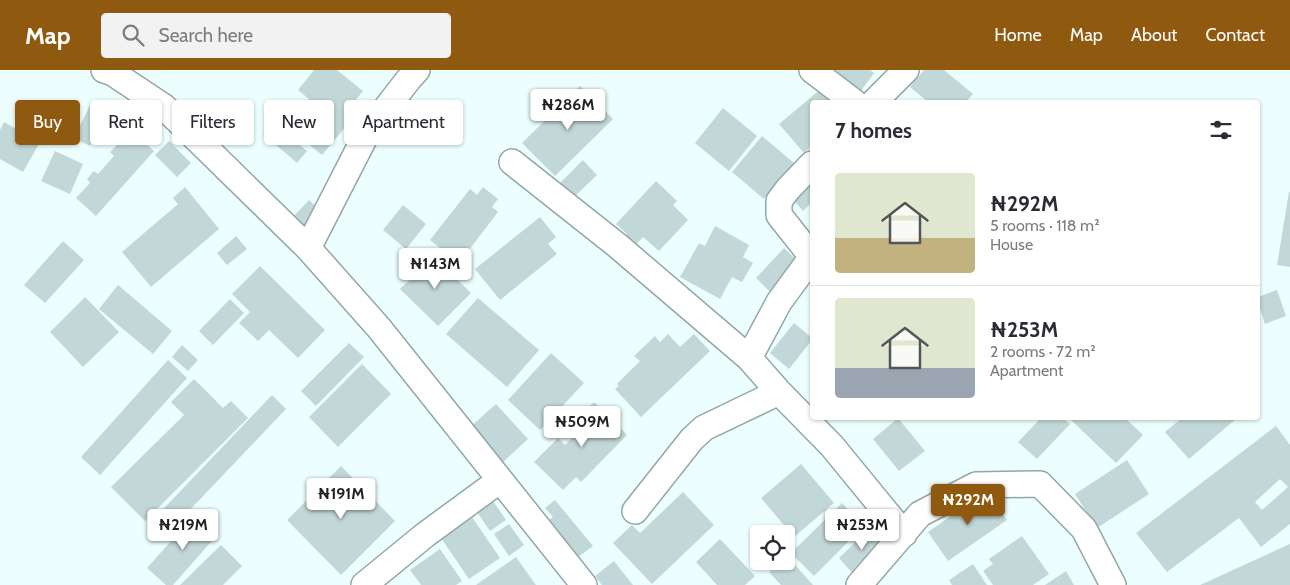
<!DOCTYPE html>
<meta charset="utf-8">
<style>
:root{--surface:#fff;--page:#f2f2f3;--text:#2b2b33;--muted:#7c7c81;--line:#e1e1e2;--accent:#905910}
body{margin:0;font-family:Cabin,sans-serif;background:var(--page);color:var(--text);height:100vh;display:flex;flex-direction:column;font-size:19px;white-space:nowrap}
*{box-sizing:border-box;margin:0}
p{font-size:16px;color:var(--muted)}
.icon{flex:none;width:28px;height:28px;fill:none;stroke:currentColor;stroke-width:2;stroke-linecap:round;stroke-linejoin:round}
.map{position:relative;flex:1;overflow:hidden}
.drawer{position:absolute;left:810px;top:30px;width:450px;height:320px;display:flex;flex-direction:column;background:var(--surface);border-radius:5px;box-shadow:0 1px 4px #0004}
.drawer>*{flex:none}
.guide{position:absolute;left:15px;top:30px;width:475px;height:45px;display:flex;gap:10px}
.fabs{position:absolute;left:750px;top:455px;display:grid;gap:10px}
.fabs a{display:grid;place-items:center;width:45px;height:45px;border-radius:5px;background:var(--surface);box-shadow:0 1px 4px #0004;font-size:25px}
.price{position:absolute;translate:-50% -42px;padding:0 11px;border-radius:5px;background:#fff;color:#222;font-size:16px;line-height:32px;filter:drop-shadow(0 1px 2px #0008)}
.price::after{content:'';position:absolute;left:50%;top:30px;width:15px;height:11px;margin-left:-8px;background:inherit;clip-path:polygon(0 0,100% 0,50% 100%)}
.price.on{background:var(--accent);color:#fff}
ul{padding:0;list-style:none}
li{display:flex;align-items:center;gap:15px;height:125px;padding:0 25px}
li+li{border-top:1px solid var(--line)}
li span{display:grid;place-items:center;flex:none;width:140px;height:100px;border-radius:5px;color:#555}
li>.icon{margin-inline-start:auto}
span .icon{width:60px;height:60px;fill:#fffc;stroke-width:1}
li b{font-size:21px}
h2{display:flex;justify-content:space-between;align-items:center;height:60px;padding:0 25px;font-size:21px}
.chip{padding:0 18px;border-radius:5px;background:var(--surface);box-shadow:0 1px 4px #0004;font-size:18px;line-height:45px}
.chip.on{background:var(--accent);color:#fff}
header{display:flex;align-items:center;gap:30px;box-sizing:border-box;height:70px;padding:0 25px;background:var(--accent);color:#fff}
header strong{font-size:24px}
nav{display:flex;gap:28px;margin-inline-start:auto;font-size:18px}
.search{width:350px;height:45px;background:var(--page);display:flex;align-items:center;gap:12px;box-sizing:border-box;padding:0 18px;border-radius:5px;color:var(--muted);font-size:19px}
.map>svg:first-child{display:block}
</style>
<header>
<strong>Map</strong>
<div class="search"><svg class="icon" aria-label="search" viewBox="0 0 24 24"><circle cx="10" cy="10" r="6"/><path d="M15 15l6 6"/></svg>Search here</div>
<nav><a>Home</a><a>Map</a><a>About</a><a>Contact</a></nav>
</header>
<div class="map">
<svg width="1290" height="515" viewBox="0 0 1290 515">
<rect width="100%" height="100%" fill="#edfefe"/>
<path fill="#c2d7d7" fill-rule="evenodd" d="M 314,0 L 337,0 L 363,21 L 350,37 L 357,43 L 322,85 L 276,48 L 290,30 L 301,40 L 309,29 L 298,20 Z
M 825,0 L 870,0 L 874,3 L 858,25 Z
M 924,0 L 944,0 L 973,24 L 966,32 L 928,32 L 910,17 Z
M 580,16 L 613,49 L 555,106 L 522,73 Z
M 822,18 L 835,32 L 812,32 L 812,76 L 804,83 L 779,54 Z
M 91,33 L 107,41 L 90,76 L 74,68 Z
M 723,38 L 757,66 L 729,101 L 695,73 Z
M 4,52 L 40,72 L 23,102 L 0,89 L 0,60 Z
M 273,52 L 307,81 L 297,93 L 263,64 Z
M 134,63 L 154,81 L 96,146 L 76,128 L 90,113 L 87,109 L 94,101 L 98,104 L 114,86 L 110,82 L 119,73 L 123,76 Z
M 762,66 L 794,93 L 764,129 L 732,102 Z
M 169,71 L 191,93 L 177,107 L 155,85 Z
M 55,81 L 83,94 L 70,124 L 41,111 Z
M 583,90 L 597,105 L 573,128 L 559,114 Z
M 812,105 L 812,132 L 803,141 L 790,126 Z
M 656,111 L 677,131 L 673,135 L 688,150 L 659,181 L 643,167 L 634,177 L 623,167 L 627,164 L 616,154 Z
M 185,117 L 219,159 L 151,217 L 122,182 L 178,134 L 173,128 Z
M 483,117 L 498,129 L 492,137 L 498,142 L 459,193 L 430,170 L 470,119 L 477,125 Z
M 1289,122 L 1290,122 L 1290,197 L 1277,195 Z
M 309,130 L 324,144 L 309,160 L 294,146 Z
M 403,135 L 426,154 L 406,179 L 383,160 Z
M 540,147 L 556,167 L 548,174 L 557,184 L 500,230 L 475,199 Z
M 715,156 L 749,175 L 743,187 L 753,193 L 742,212 L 732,207 L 720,229 L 680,207 L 699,173 L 705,176 Z
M 236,166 L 247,179 L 227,195 L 217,183 Z
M 63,171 L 84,190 L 45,233 L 24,215 Z
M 784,178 L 799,192 L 770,222 L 756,208 Z
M 429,182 L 471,223 L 438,256 L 400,219 L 421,199 L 417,195 Z
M 260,196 L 325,260 L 298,288 L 269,260 L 258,271 L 239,253 L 250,242 L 232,224 Z
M 118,215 L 172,261 L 153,284 L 99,239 Z
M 1277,220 L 1286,246 L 1265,254 L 1258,232 L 1258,227 Z
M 85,227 L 119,262 L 83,297 L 50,262 Z
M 478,228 L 539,280 L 507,317 L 446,264 Z
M 230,229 L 244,243 L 213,275 L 199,261 Z
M 794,253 L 812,268 L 812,270 L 789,299 L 770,283 Z
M 668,264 L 680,277 L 694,264 L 710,281 L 641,347 L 615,319 L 619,316 L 617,314 L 640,291 L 634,286 L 655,266 L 660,272 Z
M 349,273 L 364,287 L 316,336 L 301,321 Z
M 182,275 L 198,290 L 188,301 L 172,287 Z
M 551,283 L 584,313 L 540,360 L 508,330 Z
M 168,290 L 187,308 L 100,405 L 81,387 Z
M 362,294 L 391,324 L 338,377 L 309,347 Z
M 194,309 L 223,338 L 231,331 L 248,348 L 145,451 L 111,417 L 184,345 L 171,332 Z
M 272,325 L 286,339 L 165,466 L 150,453 Z
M 594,332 L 627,365 L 581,412 L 576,407 L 563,420 L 534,392 L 558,368 L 565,375 L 577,363 L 570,356 Z
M 496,334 L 528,369 L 501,394 L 469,358 Z
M 898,348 L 925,381 L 899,401 L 873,369 Z
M 1041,348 L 1063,348 L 1070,354 L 1037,389 L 1018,372 Z
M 1069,348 L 1125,348 L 1143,365 L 1116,393 Z
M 1182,348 L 1237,348 L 1189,389 L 1165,362 Z
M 1276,356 L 1290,375 L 1290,454 L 1261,477 L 1239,448 L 1167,502 L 1136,463 ZM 1280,409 L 1288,417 L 1262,440 L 1255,432 Z
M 1127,390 L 1149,424 L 1097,458 L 1075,424 Z
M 801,394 L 834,433 L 794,467 L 761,428 Z
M 341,396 L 395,451 L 341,505 L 287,450 Z
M 987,421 L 1007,450 L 948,491 L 928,462 Z
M 683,422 L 714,455 L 652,514 L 613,473 L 632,455 L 640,463 Z
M 489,425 L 506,450 L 490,461 L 473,436 Z
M 555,430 L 593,476 L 577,488 L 548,451 L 553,447 L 545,438 Z
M 842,433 L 864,456 L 814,506 L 791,483 Z
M 196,443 L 218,464 L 173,515 L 166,515 L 147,498 Z
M 472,447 L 500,488 L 469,509 L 441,468 Z
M 509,454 L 524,475 L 509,486 L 494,464 Z
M 870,458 L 886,475 L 854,505 L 839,488 Z
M 1022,466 L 1049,504 L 1033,515 L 993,515 L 983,501 L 993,494 L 989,489 Z
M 720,469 L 755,506 L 745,515 L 717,515 L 696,492 Z
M 1290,474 L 1290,515 L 1200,515 Z
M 221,475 L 242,496 L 223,515 L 180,515 Z
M 440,479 L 462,511 L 456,515 L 421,515 L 410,500 Z
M 787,486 L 813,515 L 781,515 L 769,502 L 782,491 L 786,491 Z
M 516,487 L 536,515 L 476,515 Z
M 614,491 L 633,515 L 602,515 L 595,506 Z
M 973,494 L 987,515 L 952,515 L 949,510 Z
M 1066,501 L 1074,515 L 1045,515 Z"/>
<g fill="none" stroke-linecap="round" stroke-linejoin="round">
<defs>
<path id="minor" d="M 104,0 L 113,3 L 164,37 L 308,178 L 379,258 L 584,515
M 812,0 L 854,32
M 874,32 L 906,0
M 512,92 L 618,176 L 749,288 L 779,322 L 832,376 L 904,464
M 308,178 L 367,63 L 408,10 L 417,0
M 749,288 L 779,232 L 809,191 L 809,183 L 779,145 L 779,131 L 788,119 L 812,94
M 635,441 L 692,369 L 704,358 L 779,322
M 364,515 L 425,465 L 500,410
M 859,515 L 920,444 L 976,415 L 1040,414 L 1084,459 L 1113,515"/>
</defs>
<use href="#minor" stroke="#93a7a7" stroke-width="28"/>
<use href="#minor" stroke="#fff" stroke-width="25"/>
</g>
</svg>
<div class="fabs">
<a><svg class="icon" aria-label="locate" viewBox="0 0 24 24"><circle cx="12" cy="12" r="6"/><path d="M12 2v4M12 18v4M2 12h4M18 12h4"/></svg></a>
</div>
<b class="price" style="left:568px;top:61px">₦286M</b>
<b class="price" style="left:435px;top:220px">₦143M</b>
<b class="price" style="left:582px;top:378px">₦509M</b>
<b class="price" style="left:341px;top:450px">₦191M</b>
<b class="price on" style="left:968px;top:456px">₦292M</b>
<b class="price" style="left:183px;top:481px">₦219M</b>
<b class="price" style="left:862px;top:481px">₦253M</b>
<div class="guide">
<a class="chip on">Buy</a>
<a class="chip">Rent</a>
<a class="chip">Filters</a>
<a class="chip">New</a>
<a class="chip">Apartment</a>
</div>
<section class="drawer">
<h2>7 homes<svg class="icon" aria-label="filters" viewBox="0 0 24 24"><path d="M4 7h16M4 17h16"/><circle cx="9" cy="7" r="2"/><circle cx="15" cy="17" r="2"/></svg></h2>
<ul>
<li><span style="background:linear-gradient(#dfe7d0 65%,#c2b280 0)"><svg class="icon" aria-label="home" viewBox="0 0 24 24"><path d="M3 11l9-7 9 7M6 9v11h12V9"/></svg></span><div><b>₦292M</b><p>5 rooms · 118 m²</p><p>House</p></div></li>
<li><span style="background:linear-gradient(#dfe7d0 70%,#9aa5b1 0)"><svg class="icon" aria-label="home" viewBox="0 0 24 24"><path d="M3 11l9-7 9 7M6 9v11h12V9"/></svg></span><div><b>₦253M</b><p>2 rooms · 72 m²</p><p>Apartment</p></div></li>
</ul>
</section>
</div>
